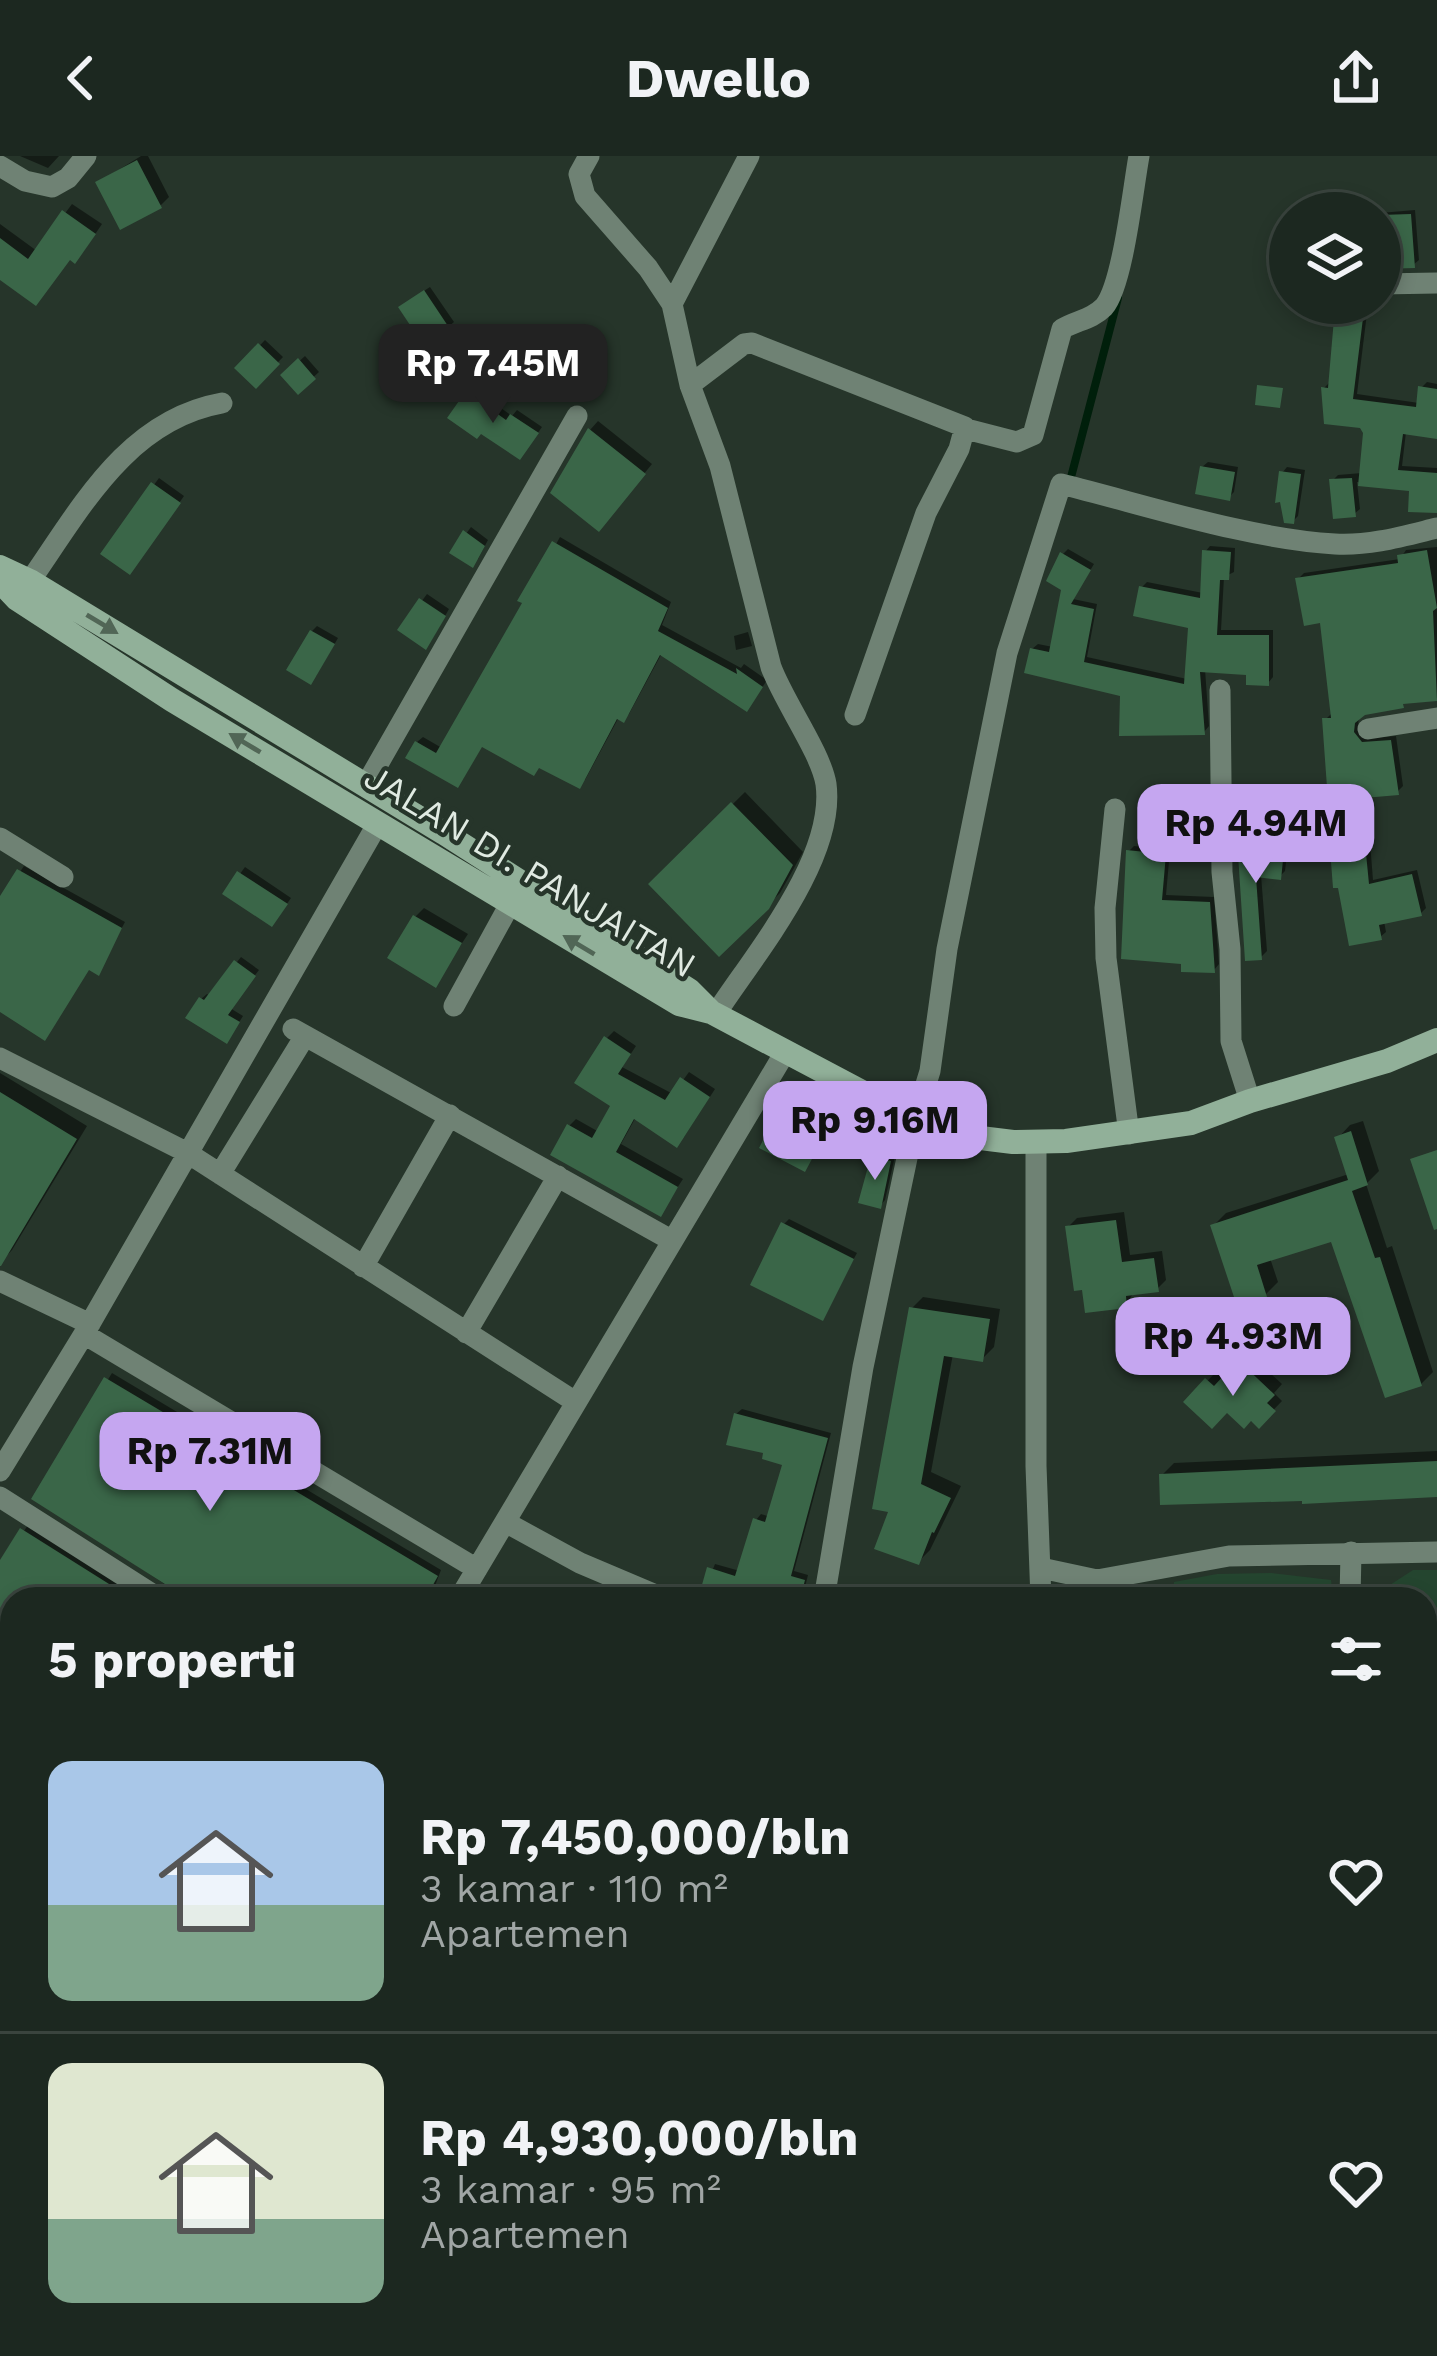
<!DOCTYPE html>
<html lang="id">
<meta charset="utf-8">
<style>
:root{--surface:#1c2820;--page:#29342d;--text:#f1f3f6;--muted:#a0a6a5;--line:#3a443e;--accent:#c5a6f0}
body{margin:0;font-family:"Work Sans",sans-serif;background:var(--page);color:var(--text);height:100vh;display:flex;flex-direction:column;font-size:45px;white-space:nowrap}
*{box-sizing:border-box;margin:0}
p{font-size:39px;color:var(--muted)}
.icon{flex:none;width:66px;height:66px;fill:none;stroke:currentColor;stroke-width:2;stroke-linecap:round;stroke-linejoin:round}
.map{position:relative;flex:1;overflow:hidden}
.details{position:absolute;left:0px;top:1431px;width:1437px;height:771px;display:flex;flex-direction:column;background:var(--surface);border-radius:36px 36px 0 0;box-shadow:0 6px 18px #0003,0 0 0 3px var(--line)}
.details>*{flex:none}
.fabs{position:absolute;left:1269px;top:36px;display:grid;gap:24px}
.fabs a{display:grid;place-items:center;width:132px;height:132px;border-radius:50%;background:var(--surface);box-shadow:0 6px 18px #0003,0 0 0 3px var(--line);font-size:60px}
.price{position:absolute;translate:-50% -102px;padding:0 27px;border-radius:24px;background:var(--accent);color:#111;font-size:39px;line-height:78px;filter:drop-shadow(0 3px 6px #0008)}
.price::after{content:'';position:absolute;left:50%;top:72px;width:36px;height:27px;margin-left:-18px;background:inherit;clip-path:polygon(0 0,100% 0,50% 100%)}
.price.current{background:#222;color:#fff}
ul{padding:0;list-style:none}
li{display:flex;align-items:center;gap:36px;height:300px;padding:0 48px}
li+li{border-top:3px solid var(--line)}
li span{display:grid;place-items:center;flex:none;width:336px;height:240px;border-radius:24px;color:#555}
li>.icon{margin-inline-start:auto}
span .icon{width:144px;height:144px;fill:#fffc;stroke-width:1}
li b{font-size:51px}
h2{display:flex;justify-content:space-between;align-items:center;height:144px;padding:0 48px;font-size:51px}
header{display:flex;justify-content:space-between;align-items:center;height:156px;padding:0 48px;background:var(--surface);font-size:54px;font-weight:700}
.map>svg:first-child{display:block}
</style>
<header><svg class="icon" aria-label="back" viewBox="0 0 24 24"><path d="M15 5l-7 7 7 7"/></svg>Dwello<svg class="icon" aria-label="share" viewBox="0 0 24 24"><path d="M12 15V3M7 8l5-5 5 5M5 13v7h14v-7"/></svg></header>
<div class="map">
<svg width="1437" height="2200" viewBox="0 0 1437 2200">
<rect width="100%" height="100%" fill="#26352a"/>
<path fill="#24452f" d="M 1413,1414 L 1437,1414 L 1437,1528 L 1425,1524 L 1425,1443 L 1378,1443 L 1379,1436 Z
M 1271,1417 L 1331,1424 L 1333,1443 L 1172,1443 L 1174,1426 L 1217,1418 Z"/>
<path fill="#0007" d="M 20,0 L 59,0 L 48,12 Z
M 141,0 L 148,0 L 169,41 L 161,49 L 99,26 Z
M 72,48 L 102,68 L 83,96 L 0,120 L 0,68 L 37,95 Z
M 1415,54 L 1419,104 L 1413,109 L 1380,76 L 1380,57 Z
M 430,131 L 454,166 L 448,171 L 407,146 Z
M 1343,147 L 1368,149 L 1357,238 L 1419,247 L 1421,232 L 1427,226 L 1437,228 L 1437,280 L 1406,276 L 1402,310 L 1437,312 L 1437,354 L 1412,332 L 1357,326 L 1360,353 L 1354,358 L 1332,325 L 1338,319 L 1362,317 L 1366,276 L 1324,232 L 1329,227 L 1338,152 Z
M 265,184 L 283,201 L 256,229 L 238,212 Z
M 305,200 L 319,216 L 298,235 L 284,219 Z
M 473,232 L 512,260 L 517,254 L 542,271 L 525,295 L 468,237 Z
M 598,265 L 652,308 L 607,363 L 590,274 Z
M 1208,306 L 1238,311 L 1234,336 L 1229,341 L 1202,311 Z
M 1287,311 L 1305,314 L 1298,360 L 1293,365 L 1282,317 Z
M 159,322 L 184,340 L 135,410 L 104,397 Z
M 471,371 L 488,384 L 478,403 L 453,396 Z
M 560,381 L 671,446 L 662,469 L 741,512 L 744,508 L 767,524 L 752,547 L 662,497 L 629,558 L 623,563 L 619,561 L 585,624 L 483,588 L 463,623 L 417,586 L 423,581 L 442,592 Z
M 1210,390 L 1235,392 L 1234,416 L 1224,421 L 1221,474 L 1273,474 L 1273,521 L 1268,527 L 1249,517 L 1205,513 L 1209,570 L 1204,576 L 1032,493 L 1038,488 L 1053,491 L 1064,432 L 1063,398 L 1068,393 L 1094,408 L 1073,443 L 1097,448 L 1087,501 L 1187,523 L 1191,469 L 1142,431 L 1147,426 L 1203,437 L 1205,396 Z
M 1437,391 L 1437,542 L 1407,545 L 1359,559 L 1358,570 L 1368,582 L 1396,580 L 1403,630 L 1397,636 L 1325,564 L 1331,558 L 1322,464 L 1298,423 L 1304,417 L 1400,403 L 1406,394 Z
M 427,438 L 449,453 L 431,485 L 401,473 Z
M 317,470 L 338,482 L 316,520 L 312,475 Z
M 748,476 L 752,490 L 736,494 L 734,480 Z
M 745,636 L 803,696 L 780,737 L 719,797 L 652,728 Z
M 1369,673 L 1373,724 L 1417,714 L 1426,752 L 1421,757 L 1384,765 L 1386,776 L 1380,781 L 1332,681 L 1337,676 Z
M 1245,678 L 1289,680 L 1285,715 L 1279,721 L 1261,719 L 1267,795 L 1261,801 L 1240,684 Z
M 1134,690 L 1170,694 L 1166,739 L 1214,741 L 1219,808 L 1214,814 L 1184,813 L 1129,695 Z
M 24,710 L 125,766 L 98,816 L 90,812 L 0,852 L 0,745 Z
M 245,711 L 291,742 L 277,762 L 226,737 Z
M 424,752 L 468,778 L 435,828 L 415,761 Z
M 241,801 L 259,814 L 230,852 L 243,860 L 231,879 L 201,843 L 207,838 L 210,840 Z
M 614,875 L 636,890 L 622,911 L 673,938 L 689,916 L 715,933 L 684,981 L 636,961 L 621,988 L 683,1023 L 660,1058 L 569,970 L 576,963 L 599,976 L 614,949 L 607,882 Z
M 0,917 L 87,970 L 12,1094 L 0,1107 Z
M 789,945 L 831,968 L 809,1007 L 784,951 Z
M 1363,965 L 1379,1015 L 1366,1028 L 1387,1092 L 1392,1090 L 1433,1216 L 1421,1228 L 1332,1082 L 1270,1102 L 1278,1126 L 1266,1138 L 1214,1069 L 1226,1057 L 1349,1018 L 1338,982 L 1350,969 Z
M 879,996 L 895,1000 L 885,1044 L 880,1050 L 873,1001 Z
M 1124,1056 L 1130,1099 L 1162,1095 L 1166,1124 L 1157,1133 L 1134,1136 L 1126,1149 L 1068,1071 L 1077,1062 Z
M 789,1063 L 857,1097 L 822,1161 L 784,1068 Z
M 923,1141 L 1000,1153 L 994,1191 L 982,1203 L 953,1198 L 931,1316 L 961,1330 L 930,1394 L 918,1406 L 892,1354 L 911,1153 Z
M 1249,1198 L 1282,1228 L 1274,1237 L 1282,1245 L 1259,1269 L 1227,1253 L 1187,1246 L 1216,1216 L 1224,1224 Z
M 112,1217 L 441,1414 L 430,1443 L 187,1443 L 35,1342 Z
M 742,1253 L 831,1277 L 794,1415 L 808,1419 L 802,1443 L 701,1443 L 715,1408 L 740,1415 L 756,1364 L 761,1358 L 770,1361 L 785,1307 L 767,1295 L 736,1258 Z
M 1437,1295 L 1437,1338 L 1162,1319 L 1174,1307 Z
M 28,1369 L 127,1432 L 119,1443 L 44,1443 L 23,1430 L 0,1467 L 0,1410 Z
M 12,1649 L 12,1771 L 0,1788 L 0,1662 Z
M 0,1807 L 12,1813 L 12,1834 L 0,1856 Z
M 1428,1962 L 1437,2000 L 1425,2008 L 1425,1963 Z
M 1425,2071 L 1437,2077 L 1437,2142 L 1431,2148 L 1425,2145 Z
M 20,2190 L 72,2190 L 69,2196 L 77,2200 L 16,2200 Z
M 104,2190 L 121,2190 L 131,2200 L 98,2200 Z
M 244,2190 L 291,2190 L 287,2200 L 239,2200 Z
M 393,2190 L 408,2196 L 406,2200 L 386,2200 Z
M 444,2190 L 504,2190 L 502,2200 L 443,2196 Z
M 546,2190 L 567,2193 L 565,2200 L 542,2200 Z
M 655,2190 L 705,2190 L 704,2200 L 654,2200 Z
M 743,2190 L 773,2190 L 773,2200 L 744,2200 Z
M 890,2190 L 967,2190 L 971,2200 L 885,2200 Z
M 1072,2190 L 1106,2190 L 1129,2200 L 1067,2200 Z
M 1285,2190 L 1350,2190 L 1345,2200 L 1307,2200 Z"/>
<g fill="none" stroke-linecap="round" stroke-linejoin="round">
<path stroke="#001f0b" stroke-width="8" d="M 1070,325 L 1118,142
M 788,2190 L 789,2200"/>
</g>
<path fill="#3a6648" d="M 137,4 L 162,52 L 120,74 L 95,26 Z
M 62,54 L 96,78 L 75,108 L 70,104 L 36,150 L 0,124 L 0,82 L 28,103 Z
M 1411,58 L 1415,112 L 1380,113 L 1380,59 Z
M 424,134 L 450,173 L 424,190 L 398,151 Z
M 1335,151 L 1364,154 L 1353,243 L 1416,251 L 1418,230 L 1437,233 L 1437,283 L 1403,278 L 1398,314 L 1437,317 L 1437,357 L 1408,356 L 1409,335 L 1358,330 L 1363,277 L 1360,272 L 1324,268 L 1321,231 L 1328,232 Z
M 258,187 L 280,208 L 256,233 L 234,212 Z
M 298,202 L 316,223 L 298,239 L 280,219 Z
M 1257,229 L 1283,232 L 1280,252 L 1255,249 Z
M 466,235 L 506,264 L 510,258 L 539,277 L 520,304 L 481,278 L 477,283 L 447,262 Z
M 588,272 L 646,318 L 599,376 L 550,337 Z
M 1200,310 L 1235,316 L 1230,345 L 1195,338 Z
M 1279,315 L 1301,318 L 1294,368 L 1284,367 L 1280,346 L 1275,347 Z
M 1352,322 L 1356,361 L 1333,363 L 1329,323 Z
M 151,326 L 181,347 L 130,419 L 100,398 Z
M 463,374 L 485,390 L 473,412 L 449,397 Z
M 552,385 L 668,452 L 658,475 L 737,518 L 736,512 L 763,531 L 747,556 L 660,499 L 624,567 L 617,563 L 580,633 L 539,612 L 534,620 L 482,591 L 458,632 L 405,602 L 415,585 L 436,597 L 522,447 L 517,445 Z
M 1202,394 L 1231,396 L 1229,424 L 1220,424 L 1217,479 L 1269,479 L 1269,530 L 1246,529 L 1246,519 L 1200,516 L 1205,579 L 1119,580 L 1120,540 L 1024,517 L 1030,492 L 1049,496 L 1061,434 L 1046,425 L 1060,396 L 1091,414 L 1071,448 L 1094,453 L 1084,506 L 1184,528 L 1188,472 L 1133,460 L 1139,430 L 1200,442 Z
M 1427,394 L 1437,452 L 1433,455 L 1437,545 L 1403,548 L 1404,552 L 1365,559 L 1355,567 L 1354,576 L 1362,586 L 1391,584 L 1399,639 L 1328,645 L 1322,562 L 1331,562 L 1320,467 L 1304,470 L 1295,422 L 1398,407 L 1397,399 Z
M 419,442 L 446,460 L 426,494 L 397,474 Z
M 310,474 L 335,488 L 311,529 L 286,514 Z
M 731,646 L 793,709 L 769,753 L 719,801 L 648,728 Z
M 1364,677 L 1369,728 L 1412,718 L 1422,760 L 1379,769 L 1382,784 L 1349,790 L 1338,732 L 1333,732 L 1329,680 Z
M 1237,683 L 1285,684 L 1281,724 L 1256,721 L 1262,804 L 1245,805 Z
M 1126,694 L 1166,698 L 1162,744 L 1210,746 L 1215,817 L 1181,816 L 1181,808 L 1121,803 Z
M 17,713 L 122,772 L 99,820 L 89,814 L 45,885 L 0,856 L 0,740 Z
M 237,715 L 288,748 L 272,771 L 222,738 Z
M 413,759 L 462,787 L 436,832 L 387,802 Z
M 234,804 L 256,820 L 228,859 L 240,866 L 227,888 L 185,862 L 199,841 L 204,844 Z
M 604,880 L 631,898 L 618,918 L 665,944 L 680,921 L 710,941 L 677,992 L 634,963 L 616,996 L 678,1031 L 661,1061 L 550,999 L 567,968 L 592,982 L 610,950 L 574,927 Z
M 0,936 L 77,983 L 1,1110 L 0,1110 Z
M 781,949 L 828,973 L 805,1016 L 759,992 Z
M 1351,975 L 1368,1029 L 1352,1035 L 1375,1102 L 1380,1101 L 1422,1230 L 1385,1242 L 1331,1086 L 1257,1109 L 1267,1141 L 1237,1150 L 1210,1069 L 1348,1024 L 1334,981 Z
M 1437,994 L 1437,1073 L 1434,1074 L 1410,1003 Z
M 871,1000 L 891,1005 L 881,1053 L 858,1047 Z
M 1116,1064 L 1122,1106 L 1154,1102 L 1159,1136 L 1126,1140 L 1127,1152 L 1085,1157 L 1082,1134 L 1074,1135 L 1065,1070 Z
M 781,1066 L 854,1103 L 823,1165 L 750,1129 Z
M 909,1151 L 990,1163 L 983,1206 L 944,1200 L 921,1328 L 951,1342 L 934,1377 L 932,1376 L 919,1409 L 874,1393 L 888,1356 L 872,1353 Z
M 1238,1204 L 1275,1239 L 1267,1247 L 1276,1255 L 1259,1273 L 1251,1265 L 1244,1273 L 1227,1257 L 1212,1273 L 1183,1246 L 1205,1222 L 1214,1230 Z
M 104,1221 L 438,1420 L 425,1443 L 181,1443 L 168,1430 L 31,1343 Z
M 734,1257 L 828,1282 L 791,1420 L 805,1424 L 800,1443 L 698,1443 L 707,1411 L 735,1420 L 753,1362 L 765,1366 L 782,1309 L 762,1303 L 763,1297 L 726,1289 Z
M 1437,1305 L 1437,1341 L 1302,1348 L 1302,1345 L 1160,1349 L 1159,1318 Z
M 20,1372 L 125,1438 L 121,1443 L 39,1443 L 22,1433 L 12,1443 L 0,1468 L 0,1404 Z"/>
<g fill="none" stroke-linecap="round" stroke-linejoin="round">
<path stroke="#6f8274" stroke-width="21" d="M 589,0 L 579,18 L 585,40 L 648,112 L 672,148 L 690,229 L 720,310 L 771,511 C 784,546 821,597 826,628 C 836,703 754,799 715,859
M 0,10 L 25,25 L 52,31 L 68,22 L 86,0
M 1380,128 L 1437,127
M 672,148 L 749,0
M 690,229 L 744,188 L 752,187 L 965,271 L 959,293 L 926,357 L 855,559
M 966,273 L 1017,286 L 1033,279 L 1062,173 C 1077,164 1091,164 1104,151 C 1123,129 1133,32 1139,0
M 30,425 C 81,352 127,264 222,247
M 1220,534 L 1222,716 L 1230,793 L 1231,885 L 1250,945
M 1368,573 L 1437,562
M 366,629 L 577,260
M 1115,653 L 1105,752 L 1106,802 L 1129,978
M 0,682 L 63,721
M 454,850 L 510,748
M 293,873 L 671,1084
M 0,902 L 186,996 L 574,1245
M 1036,985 L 1036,1310 L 1041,1443
M 220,1018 L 305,880
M 363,1111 L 450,959
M 0,1125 L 90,1168
M 466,1177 L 558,1020
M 84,1178 L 477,1413
M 0,1315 L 84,1178 L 378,667
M 0,1341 L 160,1443
M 505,1366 L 580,1407 L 665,1443
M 1041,1412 L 1097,1424 L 1229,1400 L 1437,1396
M 1097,1425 L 1134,1443
M 459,1443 L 784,898
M 824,1443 L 863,1211 L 915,964 L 930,915 L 947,793 L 1007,497 L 1061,328 C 1146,349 1249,383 1335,388 C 1370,390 1404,380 1437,372
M 1350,1443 L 1351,1396
M 1425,1563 L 1437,1566
M 0,1622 L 12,1606
M 1425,1731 L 1437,1772
M 0,1907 L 12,1916
M 0,2175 L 12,2161
M 130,2190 L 147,2200
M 720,2190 L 721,2200
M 828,2190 L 831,2200
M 1182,2190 L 1185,2200
M 164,2200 L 170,2190
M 515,2200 L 519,2190"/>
<path stroke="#91b099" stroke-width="24" d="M 0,411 L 30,425 L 444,677 L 689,834 L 709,854
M 0,425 L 17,443 L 172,544 L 679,848 L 711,856 L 915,964 L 964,980 L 1013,986 L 1066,985 L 1191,967 L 1250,945 L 1387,905 L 1437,884"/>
</g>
<defs><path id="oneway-solid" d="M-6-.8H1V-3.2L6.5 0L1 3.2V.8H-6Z" transform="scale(3)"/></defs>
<g fill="#516656">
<use href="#oneway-solid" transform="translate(102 468) rotate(31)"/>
<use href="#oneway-solid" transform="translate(245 587) rotate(-149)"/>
<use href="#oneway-solid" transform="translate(579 789) rotate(-149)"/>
</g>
<g text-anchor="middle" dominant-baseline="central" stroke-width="9" stroke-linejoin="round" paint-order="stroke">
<g font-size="36" fill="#e0eae2" stroke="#26352a">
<text transform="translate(530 715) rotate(31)">JALAN DI. PANJAITAN</text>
</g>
</g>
</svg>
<div class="fabs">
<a><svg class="icon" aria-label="layers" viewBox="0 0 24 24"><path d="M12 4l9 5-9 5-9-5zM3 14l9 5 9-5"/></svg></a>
</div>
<b class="price current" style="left:493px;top:270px">Rp 7.45M</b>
<b class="price" style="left:1256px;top:730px">Rp 4.94M</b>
<b class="price" style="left:875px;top:1027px">Rp 9.16M</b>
<b class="price" style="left:1233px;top:1243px">Rp 4.93M</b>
<b class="price" style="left:210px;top:1358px">Rp 7.31M</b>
<section class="details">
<h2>5 properti<svg class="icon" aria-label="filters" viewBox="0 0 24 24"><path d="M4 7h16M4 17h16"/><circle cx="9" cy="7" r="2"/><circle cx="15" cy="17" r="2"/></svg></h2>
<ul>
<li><span style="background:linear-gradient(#a9c7e8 60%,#7fa58c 0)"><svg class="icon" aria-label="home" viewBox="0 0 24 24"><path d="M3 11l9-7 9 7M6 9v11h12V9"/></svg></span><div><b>Rp 7,450,000/bln</b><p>3 kamar · 110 m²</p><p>Apartemen</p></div><svg class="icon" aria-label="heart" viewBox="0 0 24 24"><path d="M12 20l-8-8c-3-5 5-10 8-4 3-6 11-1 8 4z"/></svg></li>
<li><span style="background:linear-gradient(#dfe7d0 65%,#7fa58c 0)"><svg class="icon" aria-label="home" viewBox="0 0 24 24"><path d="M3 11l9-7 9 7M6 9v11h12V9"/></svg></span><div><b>Rp 4,930,000/bln</b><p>3 kamar · 95 m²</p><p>Apartemen</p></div><svg class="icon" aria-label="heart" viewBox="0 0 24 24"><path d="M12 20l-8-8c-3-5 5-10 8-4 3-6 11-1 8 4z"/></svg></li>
</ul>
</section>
</div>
